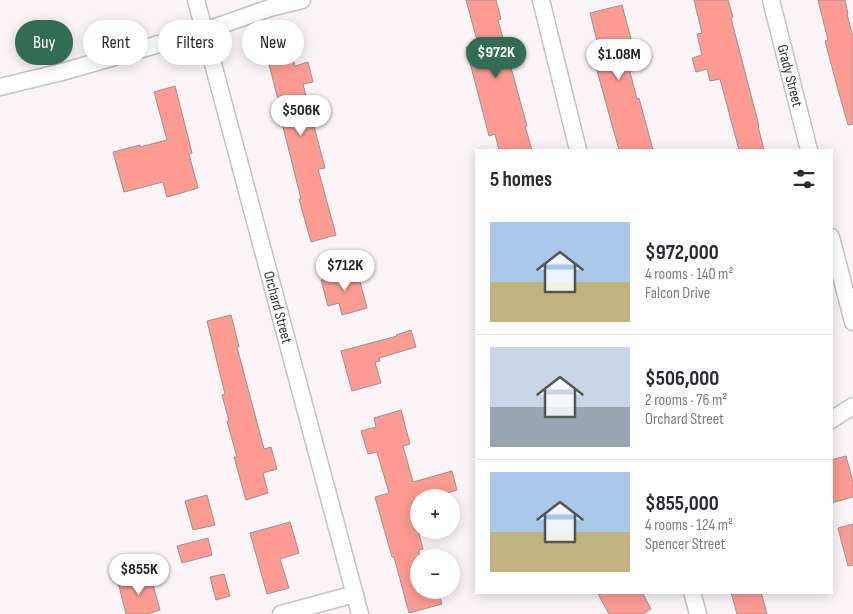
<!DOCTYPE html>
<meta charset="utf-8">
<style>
:root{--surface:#fff;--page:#f7f7f7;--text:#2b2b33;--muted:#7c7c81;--line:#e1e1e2;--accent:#336c54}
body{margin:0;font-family:"Sofia Sans Condensed",sans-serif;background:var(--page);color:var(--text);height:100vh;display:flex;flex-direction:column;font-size:19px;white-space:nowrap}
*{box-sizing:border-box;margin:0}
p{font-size:16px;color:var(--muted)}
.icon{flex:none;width:28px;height:28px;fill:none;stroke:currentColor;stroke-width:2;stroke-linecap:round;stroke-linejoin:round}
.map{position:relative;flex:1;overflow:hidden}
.drawer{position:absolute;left:475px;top:149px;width:358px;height:445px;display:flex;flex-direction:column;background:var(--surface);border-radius:0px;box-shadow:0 2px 12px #0003}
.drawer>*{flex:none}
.guide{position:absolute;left:15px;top:20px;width:385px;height:45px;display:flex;gap:10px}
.tools{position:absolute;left:410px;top:489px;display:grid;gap:10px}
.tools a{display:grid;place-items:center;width:50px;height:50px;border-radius:50%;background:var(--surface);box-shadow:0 2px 12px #0003;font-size:25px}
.price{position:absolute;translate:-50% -42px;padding:0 11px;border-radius:18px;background:#fff;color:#222;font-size:16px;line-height:32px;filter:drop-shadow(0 1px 2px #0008)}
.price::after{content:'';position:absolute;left:50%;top:30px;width:15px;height:11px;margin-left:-8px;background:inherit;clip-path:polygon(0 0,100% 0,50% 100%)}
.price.on{background:var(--accent);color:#fff}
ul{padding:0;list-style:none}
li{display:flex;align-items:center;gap:15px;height:125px;padding:0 15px}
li+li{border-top:1px solid var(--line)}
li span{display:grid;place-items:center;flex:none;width:140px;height:100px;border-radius:0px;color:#555}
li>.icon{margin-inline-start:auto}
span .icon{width:60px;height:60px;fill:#fffc;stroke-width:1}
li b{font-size:21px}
h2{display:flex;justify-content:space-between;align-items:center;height:60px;padding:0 15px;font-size:21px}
.pill{padding:0 18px;border-radius:22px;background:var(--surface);box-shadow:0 2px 12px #0003;font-size:18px;line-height:45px}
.pill.on{background:var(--accent);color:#fff}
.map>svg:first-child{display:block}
</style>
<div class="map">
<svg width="853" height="614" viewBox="0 0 853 614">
<rect width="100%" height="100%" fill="#faf4f6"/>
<path fill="#fd9b92" stroke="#989392" d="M 466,0 L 496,0 L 501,19 L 498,20 L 527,126 L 525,126 L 532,150 L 499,150 L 495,134 L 489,136 L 466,47 L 478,44 Z
M 694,0 L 728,0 L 733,17 L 731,18 L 759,126 L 758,126 L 764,150 L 739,150 L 720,79 L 710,81 L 707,69 L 696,72 L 692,58 L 702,55 L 697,34 L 702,33 Z
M 818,0 L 845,0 L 848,14 L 847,14 L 853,37 L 853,124 L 848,125 L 834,75 L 825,41 L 828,40 Z
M 622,5 L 631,39 L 622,41 L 637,99 L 639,98 L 653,150 L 619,150 L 596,67 L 603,65 L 590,13 Z
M 288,39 L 295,66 L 308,62 L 313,82 L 303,84 L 325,168 L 318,169 L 336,235 L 311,242 L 299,199 L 301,199 L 279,111 L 281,111 L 264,45 Z
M 175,86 L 192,153 L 189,154 L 198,188 L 167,197 L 163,182 L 124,192 L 113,152 L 140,145 L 140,147 L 167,140 L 154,92 Z
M 357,270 L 367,308 L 342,315 L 339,303 L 328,306 L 321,280 Z
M 231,315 L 239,347 L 237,347 L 264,449 L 271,447 L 277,469 L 263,473 L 268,493 L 246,500 L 234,457 L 237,457 L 227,421 L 229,421 L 222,395 L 225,394 L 207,321 Z
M 411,330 L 416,347 L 379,358 L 380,361 L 375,362 L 381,383 L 352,391 L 341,351 L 397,336 L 396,335 Z
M 401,410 L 410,444 L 403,446 L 413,482 L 452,471 L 457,490 L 430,498 L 419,498 L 419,501 L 411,503 L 423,549 L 419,550 L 419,590 L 438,590 L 442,604 L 409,613 L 394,557 L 392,557 L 375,497 L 389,493 L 377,452 L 368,454 L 361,431 L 376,427 L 374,418 Z
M 846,456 L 853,482 L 853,497 L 831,503 L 831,460 Z
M 207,495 L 215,525 L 193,530 L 185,501 Z
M 290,522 L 299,553 L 280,559 L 289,588 L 267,594 L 250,533 Z
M 853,524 L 853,565 L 848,566 L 838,528 Z
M 208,538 L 212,555 L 182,563 L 177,546 Z
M 150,574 L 160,610 L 147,614 L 126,614 L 118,582 Z
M 224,574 L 230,596 L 216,600 L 210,577 Z
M 597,592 L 642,592 L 651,609 L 643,614 L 609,614 Z
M 731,592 L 761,592 L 767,614 L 737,614 Z"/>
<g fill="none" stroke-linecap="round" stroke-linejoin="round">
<defs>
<g id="street">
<path id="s1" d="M 196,0 L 360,614"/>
<path d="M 541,0 L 578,150"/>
<path id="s2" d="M 771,0 L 809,150"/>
<path d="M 0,87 L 62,72 L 204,31 L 270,8 L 302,0"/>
<path d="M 831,237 L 853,322"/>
<path d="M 831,420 L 853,406"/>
<path d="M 692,592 L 698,614"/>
<path d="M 281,614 L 355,594"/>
</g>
</defs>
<use href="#street" stroke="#c6c1c3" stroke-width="19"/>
<use href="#street" stroke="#fff" stroke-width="16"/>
</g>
<g text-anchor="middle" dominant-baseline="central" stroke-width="4" stroke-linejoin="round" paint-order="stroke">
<g font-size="15" fill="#333132" stroke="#fff">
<text stroke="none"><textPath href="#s2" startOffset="78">Grady Street</textPath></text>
<text stroke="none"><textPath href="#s1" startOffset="318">Orchard Street</textPath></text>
</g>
</g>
</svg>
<div class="tools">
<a>+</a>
<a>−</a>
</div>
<b class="price on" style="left:496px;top:79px">$972K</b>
<b class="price" style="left:619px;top:81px">$1.08M</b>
<b class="price" style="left:301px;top:137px">$506K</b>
<b class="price" style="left:345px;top:292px">$712K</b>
<b class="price" style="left:139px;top:596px">$855K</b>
<div class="guide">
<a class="pill on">Buy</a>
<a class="pill">Rent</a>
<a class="pill">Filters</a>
<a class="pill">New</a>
</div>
<section class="drawer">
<h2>5 homes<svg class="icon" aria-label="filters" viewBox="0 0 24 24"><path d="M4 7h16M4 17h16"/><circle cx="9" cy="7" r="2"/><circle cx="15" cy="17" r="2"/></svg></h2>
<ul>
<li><span style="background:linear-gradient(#a9c7e8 60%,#c2b280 0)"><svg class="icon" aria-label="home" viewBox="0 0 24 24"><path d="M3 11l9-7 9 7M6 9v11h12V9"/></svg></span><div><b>$972,000</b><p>4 rooms · 140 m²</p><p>Falcon Drive</p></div></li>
<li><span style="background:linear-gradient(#c9d6e8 60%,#9aa5b1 0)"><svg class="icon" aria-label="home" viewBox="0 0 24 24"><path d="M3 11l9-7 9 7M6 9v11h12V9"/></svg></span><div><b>$506,000</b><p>2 rooms · 76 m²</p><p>Orchard Street</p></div></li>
<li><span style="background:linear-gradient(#a9c7e8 60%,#c2b280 0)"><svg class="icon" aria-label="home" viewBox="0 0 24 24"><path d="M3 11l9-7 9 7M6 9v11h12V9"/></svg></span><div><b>$855,000</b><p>4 rooms · 124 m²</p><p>Spencer Street</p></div></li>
</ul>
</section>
</div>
